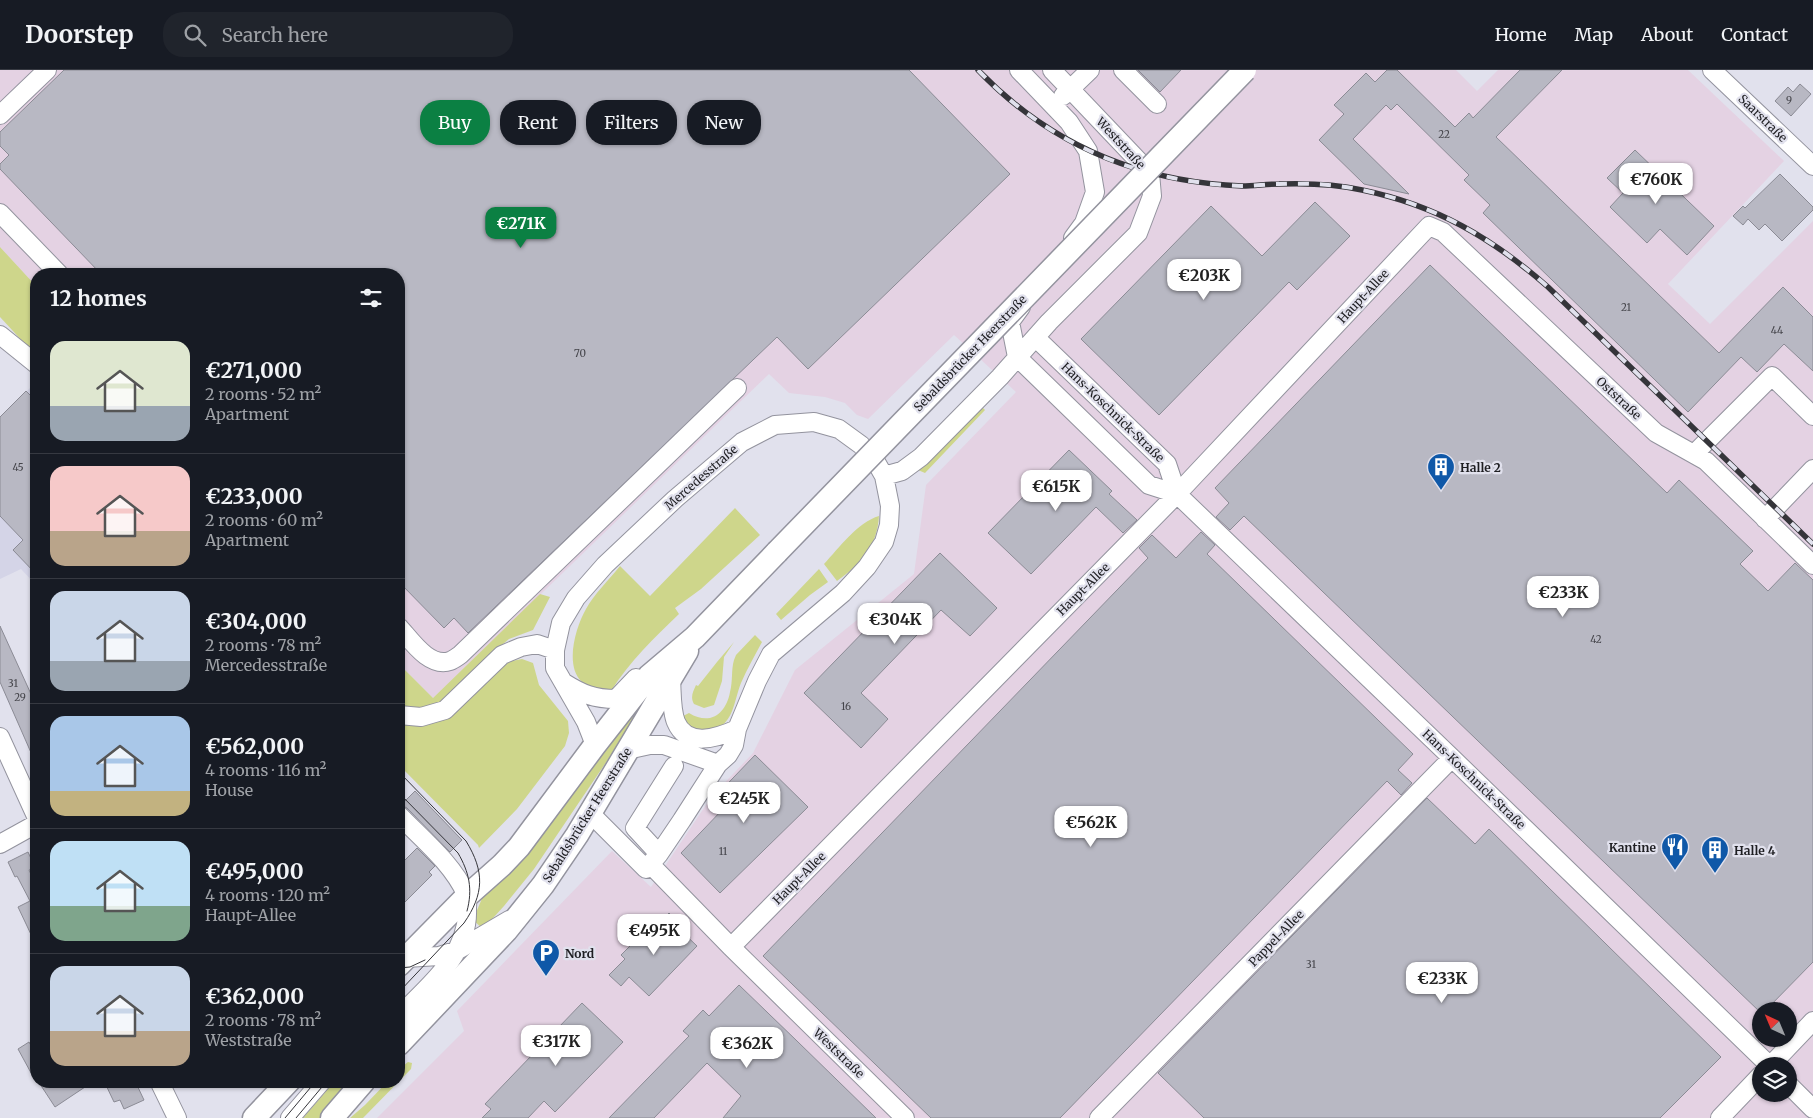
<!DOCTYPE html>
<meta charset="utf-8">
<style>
:root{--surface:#171b24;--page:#20242c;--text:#f1f3f6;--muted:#9ea1a6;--line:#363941;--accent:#0b8043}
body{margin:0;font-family:Merriweather,serif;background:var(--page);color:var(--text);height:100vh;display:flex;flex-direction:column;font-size:19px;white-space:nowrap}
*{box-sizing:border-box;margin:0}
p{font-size:16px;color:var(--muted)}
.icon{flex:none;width:28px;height:28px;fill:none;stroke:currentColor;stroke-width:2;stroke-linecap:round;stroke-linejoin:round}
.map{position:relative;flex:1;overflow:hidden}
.panel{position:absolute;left:30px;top:198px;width:375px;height:820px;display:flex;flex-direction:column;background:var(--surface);border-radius:20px;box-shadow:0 1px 4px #0004}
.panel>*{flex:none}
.top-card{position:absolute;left:420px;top:30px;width:475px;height:45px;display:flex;gap:10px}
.needle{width:32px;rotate:316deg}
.fabs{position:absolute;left:1752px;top:932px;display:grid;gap:10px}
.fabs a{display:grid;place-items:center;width:45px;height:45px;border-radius:50%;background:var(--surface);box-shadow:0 1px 4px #0004;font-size:25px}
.price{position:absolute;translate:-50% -42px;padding:0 11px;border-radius:10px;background:#fff;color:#222;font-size:16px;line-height:32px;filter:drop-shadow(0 1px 2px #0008)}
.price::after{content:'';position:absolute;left:50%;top:30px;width:15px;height:11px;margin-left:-8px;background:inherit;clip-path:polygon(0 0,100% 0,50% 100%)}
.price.active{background:var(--accent);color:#fff}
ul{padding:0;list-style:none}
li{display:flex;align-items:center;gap:15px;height:125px;padding:0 20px}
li+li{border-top:1px solid var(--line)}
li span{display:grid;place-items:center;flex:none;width:140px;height:100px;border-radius:15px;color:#555}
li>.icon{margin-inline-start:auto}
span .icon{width:60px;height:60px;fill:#fffc;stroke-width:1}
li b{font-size:21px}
h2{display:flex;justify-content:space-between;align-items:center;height:60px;padding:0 20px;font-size:21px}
.pill{padding:0 18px;border-radius:20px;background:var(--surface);box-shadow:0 1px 4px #0004;font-size:18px;line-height:45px}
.pill.active{background:var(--accent);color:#fff}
header{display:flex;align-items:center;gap:30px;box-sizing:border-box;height:70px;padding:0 25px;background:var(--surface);border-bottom:1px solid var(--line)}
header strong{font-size:24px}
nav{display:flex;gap:28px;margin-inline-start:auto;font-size:18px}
.search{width:350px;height:45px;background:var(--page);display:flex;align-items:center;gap:12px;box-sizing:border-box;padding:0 18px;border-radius:20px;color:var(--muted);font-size:19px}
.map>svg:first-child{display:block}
</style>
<header>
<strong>Doorstep</strong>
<div class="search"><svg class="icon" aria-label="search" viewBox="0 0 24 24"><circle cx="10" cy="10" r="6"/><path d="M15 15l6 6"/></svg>Search here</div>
<nav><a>Home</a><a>Map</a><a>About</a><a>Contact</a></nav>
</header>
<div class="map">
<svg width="1813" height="1048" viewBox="0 0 1813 1048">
<rect width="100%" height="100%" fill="#e1e1ed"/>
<path fill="#e4d2e3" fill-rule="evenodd" d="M 0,0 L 1456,0 L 1477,21 L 1498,0 L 1688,0 L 1784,91 L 1668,214 L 1710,254 L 1813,151 L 1813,1048 L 377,1048 L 464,961 L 457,941 L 612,781 L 651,817 L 712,726 L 753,683 L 795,600 L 914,504 L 926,415 L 1016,322 L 954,265 L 868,349 L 857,345 L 845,333 L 825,327 L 789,323 L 769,304 L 433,628 L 399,594 L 399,204 L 36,204 L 36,216 L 0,177 ZM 1761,941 L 1789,941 L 1789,969 L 1761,969 ZM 1761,996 L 1789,996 L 1789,1024 L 1761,1024 Z"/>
<path fill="#d4d4e7" d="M 30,318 L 36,324 L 36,515 L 21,499 L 0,509 L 0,347 Z"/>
<path fill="#ced68b" d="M 0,177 L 36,216 L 36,283 L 25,274 L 0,247 Z
M 981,336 L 985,340 L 925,403 L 918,400 Z
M 735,438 L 760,465 L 701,519 L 675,538 L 679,544 C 654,568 630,591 611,621 C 602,619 589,618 582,612 C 564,596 576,556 586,539 C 594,524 609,510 620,496 L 650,526 Z
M 879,446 C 877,477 861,494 837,511 L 824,494 C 839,478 858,452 879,446 Z
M 819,499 L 828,512 L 810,525 L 781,550 L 776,544 Z
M 540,524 L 550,527 L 533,560 L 509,569 L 491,584 L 439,633 L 423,638 L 411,639 L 399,636 L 399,594 L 433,628 Z
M 755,565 L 762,572 C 755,585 747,599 741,613 C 734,630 734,654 713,660 C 705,662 702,662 694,659 C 688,657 683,652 683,646 L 689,643 C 710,656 726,644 730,622 C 733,611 731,600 734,590 L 736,585 Z
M 734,572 L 724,587 L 722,611 L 714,635 L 704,638 L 694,634 C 690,627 693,622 696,615 L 698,616 L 717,592 Z
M 522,589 L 533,593 L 539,615 L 568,651 L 569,663 L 565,676 L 517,739 L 479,778 L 478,775 L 399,695 L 399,653 L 418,655 L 507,592 Z
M 640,635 L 642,636 L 636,648 L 534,799 L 504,836 L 483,859 L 473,850 L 483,826 Z
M 408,992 L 412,993 L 411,999 L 363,1048 L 350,1048 L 365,1035 L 388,1011 L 399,1011 L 399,999 Z
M 335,1011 L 353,1011 L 321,1048 L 303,1048 Z"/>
<path fill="#b8b8c3" stroke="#8b8b95" d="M 64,0 L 909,0 L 1010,104 L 808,299 L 777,267 L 468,563 L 454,548 L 444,558 L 399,512 L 399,204 L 101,204 L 0,99 L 0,94 L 9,85 L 0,76 L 0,62 Z
M 1138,0 L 1181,0 L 1160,22 Z
M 1387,0 L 1397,0 L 1455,57 L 1469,43 L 1473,48 L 1520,0 L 1562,0 L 1496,67 L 1719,283 L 1783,217 L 1813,247 L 1813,301 L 1784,274 L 1757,302 L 1741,287 L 1688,342 L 1483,143 L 1490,135 L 1464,110 L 1469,105 L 1397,34 L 1391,40 L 1386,35 L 1353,69 L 1409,124 L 1364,114 L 1319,70 L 1344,44 L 1334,35 L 1366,3 L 1375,12 Z
M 1800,14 L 1811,24 L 1791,46 L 1775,31 L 1788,17 L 1793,22 Z
M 1635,80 L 1714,156 L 1687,185 L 1660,159 L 1647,173 L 1610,137 L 1623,123 L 1607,108 Z
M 1780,104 L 1813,137 L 1813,140 L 1782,171 L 1765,154 L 1759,160 L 1748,149 L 1743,155 L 1733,146 L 1743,136 L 1745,138 Z
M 1315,132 L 1350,166 L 1297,220 L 1289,212 L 1159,345 L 1081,269 L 1211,136 L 1262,186 Z
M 1430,195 L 1667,423 L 1679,410 L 1753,481 L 1740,494 L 1768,521 L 1795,493 L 1813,510 L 1813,892 L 1765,941 L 1761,941 L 1761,943 L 1244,446 L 1230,460 L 1216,447 L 1229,433 L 1215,418 Z
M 26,321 L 36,331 L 36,504 L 13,480 L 23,470 L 0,446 L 0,347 Z
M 1069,380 L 1112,421 L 1109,424 L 1137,450 L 1123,463 L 1096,437 L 1031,504 L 988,463 Z
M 1201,462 L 1215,475 L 1207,484 L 1413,684 L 1398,700 L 1412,713 L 1401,725 L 1387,711 L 1060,1048 L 931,1048 L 763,886 L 1148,488 L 1139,478 L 1152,465 L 1176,488 Z
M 940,483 L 997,538 L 970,566 L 941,540 L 861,623 L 888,649 L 861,678 L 804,623 Z
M 0,556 L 36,635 L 36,694 L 0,612 Z
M 755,685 L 808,737 L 720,823 L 681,783 L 723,739 L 712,730 Z
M 415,721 L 462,770 L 450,782 L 407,738 L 401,735 Z
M 1427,728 L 1475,774 L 1489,759 L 1721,987 L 1660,1048 L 1204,1048 L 1158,1003 Z
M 417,778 L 435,796 L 429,802 L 432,805 L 399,838 L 399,796 Z
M 28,782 L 35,797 L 29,800 L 36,815 L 36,875 L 18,837 L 30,831 L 17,806 L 15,807 L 8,792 Z
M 669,843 L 680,854 L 677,857 L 697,876 L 649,926 L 629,907 L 621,916 L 609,905 L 625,889 L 621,885 L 655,851 L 658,855 Z
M 739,915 L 797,971 L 876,1048 L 723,1048 L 741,1026 L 707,993 L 654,1048 L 609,1048 L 689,966 L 683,961 L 703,940 L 709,946 Z
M 582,933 L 623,972 L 555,1042 L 544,1031 L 528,1048 L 482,1048 L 491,1039 L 485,1034 Z
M 29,972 L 36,984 L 36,1012 L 18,979 Z
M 38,1011 L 94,1011 L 55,1037 Z
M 104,1011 L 135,1011 L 144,1030 L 124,1039 L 120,1030 L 114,1032 Z"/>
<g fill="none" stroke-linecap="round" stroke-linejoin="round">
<defs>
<path id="minor" d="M 1019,0 L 1069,52 L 1088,81 L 1095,122 L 1084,153 L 1073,168
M 1123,0 L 1157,34
M 1712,0 L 1813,96
M 1063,26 L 1090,0
M 0,45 L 47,0
M 0,143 L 59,204
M 1021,237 L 1010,252 L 1017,287 L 1149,415 L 1177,424 L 1452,688 L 1770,996 L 1813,951
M 0,265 L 36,294
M 1036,268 L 1167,394 L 1177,424
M 1694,384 L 1772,306 L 1813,346
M 884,406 L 902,401 L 921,387 L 1000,307 L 1049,252 L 1138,163 L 1152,126 L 1150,103 L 1052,0
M 1765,449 L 1813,399
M 399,557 C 411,570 429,598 450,591 C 453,590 457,587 460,585 L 737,318
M 671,609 C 672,622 671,640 676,652 C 687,678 717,668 737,659
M 563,612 C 582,624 594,629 616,629 L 636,608
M 399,645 L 421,647 L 445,640 L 502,585 L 521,577 L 537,574 L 555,580
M 0,667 L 36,746
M 627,680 L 650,675 L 664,675 L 718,694
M 590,743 L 646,799 L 659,784 L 682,750 L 718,694 L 728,685 L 734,675 L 737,659 L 757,611 L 771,584 L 843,523 L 867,497 L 884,472 L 889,455 L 890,436 L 884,406 L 876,392 L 861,375 L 839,359 L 814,352 L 775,355 L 742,372 L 675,429 L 605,495 L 576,528 L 561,553 L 555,580 L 555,598 L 586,652 L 595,675
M 399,745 C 422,769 452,793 466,824 C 468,829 467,834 467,839 C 469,885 428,916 399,946
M 0,774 L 36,754
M 659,784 L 635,758 L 674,696
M 650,794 L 731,877 L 905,1048
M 731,877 L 1177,424 L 1429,156 L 1443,162 L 1656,363 L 1706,391 L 1813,495
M 401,884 L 406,888 L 439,886 L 458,880 L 509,850
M 159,1011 L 177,1048
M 1789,1015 L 1813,1039
M 290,1048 L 322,1011
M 1099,1048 L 1452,688
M 1720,1048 L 1761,1005"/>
<path id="major" d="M 399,895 L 467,826 L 502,795 L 519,777 L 595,675 L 649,606 L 695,567 L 777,482
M 399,974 L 506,861 L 543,815 L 577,765 L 687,581
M 254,1048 L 289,1011
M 332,1048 L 364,1011"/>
</defs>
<use href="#minor" stroke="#93939e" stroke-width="20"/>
<use href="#major" stroke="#93939e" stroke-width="25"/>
<use href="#minor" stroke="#fff" stroke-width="18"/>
<use href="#major" stroke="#fff" stroke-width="22"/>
<path stroke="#35353a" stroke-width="1" d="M 399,702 L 466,771 C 485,802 484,824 464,853 L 399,922
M 399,723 L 458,783 C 469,802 473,819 467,841
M 399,898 L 410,897 L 425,890
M 285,1048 L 316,1011
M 296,1048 L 327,1011"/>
<defs>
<path id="rail" d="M 978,0 C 1050,75 1138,112 1242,116 C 1254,116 1267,114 1279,114 C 1307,113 1335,114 1362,120 C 1436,135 1492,168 1548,217 L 1813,474"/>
</defs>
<use href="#rail" stroke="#35353a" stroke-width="5.5"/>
<use href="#rail" stroke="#e1e1ed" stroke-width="4" stroke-dasharray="11" stroke-linecap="butt"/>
<defs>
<path id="major-bridge" d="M 777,482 L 1245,0"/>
</defs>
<use href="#major-bridge" stroke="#93939e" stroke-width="25" stroke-linecap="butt"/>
<use href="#major-bridge" stroke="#fff" stroke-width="22"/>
</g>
<defs>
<symbol id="building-pin" viewBox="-11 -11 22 30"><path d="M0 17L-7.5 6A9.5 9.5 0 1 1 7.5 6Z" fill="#0f58a8" stroke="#e1e1ed"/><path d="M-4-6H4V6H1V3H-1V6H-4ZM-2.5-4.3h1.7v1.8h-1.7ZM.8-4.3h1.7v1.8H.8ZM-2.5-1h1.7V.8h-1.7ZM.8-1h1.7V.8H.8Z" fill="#fff"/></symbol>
<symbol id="restaurant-pin" viewBox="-11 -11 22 30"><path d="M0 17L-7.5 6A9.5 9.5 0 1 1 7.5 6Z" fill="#0f58a8" stroke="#e1e1ed"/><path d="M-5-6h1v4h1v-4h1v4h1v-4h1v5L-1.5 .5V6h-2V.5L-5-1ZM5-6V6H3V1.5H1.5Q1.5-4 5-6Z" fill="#fff"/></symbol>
<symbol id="parking-pin" viewBox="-11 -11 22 30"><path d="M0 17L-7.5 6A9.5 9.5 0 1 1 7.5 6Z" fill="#0f58a8" stroke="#e1e1ed"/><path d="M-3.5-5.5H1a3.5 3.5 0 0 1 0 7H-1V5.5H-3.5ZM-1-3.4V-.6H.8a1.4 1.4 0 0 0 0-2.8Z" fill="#fff"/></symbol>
</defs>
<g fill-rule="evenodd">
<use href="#building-pin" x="1425" y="381" width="32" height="43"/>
<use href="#restaurant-pin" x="1659" y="761" width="32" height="43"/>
<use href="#building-pin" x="1699" y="764" width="32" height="43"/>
<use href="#parking-pin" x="530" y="867" width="32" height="43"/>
</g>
<g text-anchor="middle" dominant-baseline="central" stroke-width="4.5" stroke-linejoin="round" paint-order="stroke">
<g font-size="10" fill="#44444a">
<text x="1789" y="30">9</text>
<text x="1444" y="64">22</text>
<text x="1626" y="237">21</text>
<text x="1777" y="260">44</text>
<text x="580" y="283">70</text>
<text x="18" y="397">45</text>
<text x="1596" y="569">42</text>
<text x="13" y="613">31</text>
<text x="20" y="627">29</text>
<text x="846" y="636">16</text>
<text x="723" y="781">11</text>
<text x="1311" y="894">31</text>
</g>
<g font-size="12" fill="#1e1e22" stroke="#e1e1ed">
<text transform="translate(1763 48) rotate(44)">Saarstraße</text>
<text transform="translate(1121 73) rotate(47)">Weststraße</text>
<text transform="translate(1363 226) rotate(-47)">Haupt-Allee</text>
<text transform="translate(970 283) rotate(-46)">Sebaldsbrücker Heerstraße</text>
<text transform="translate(1619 328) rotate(43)">Oststraße</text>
<text transform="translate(1113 342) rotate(44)">Hans-Koschnick-Straße</text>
<text transform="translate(701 407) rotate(-41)">Mercedesstraße</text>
<text transform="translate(1083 519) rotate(-45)">Haupt-Allee</text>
<text transform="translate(1474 709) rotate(44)">Hans-Koschnick-Straße</text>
<text transform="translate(587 745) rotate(-58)">Sebaldsbrücker Heerstraße</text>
<text transform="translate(799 808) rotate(-45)">Haupt-Allee</text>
<text transform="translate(1276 868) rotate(-46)">Pappel-Allee</text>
<text transform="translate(839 983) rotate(44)">Weststraße</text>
</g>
<g font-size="12" font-weight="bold" fill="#1e1e22" stroke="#e1e1ed" text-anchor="start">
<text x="1460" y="397">Halle 2</text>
<text x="1656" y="777" text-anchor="end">Kantine</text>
<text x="1734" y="780">Halle 4</text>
<text x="565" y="883">Nord</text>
</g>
</g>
</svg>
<div class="fabs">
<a><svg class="needle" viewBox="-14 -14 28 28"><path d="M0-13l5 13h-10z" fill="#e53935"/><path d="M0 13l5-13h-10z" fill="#9ea1a6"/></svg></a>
<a><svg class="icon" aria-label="layers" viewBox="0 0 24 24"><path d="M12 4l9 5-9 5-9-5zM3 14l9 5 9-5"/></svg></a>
</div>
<b class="price" style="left:1656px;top:135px">€760K</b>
<b class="price active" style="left:521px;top:179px">€271K</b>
<b class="price" style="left:1204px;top:231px">€203K</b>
<b class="price" style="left:1056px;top:442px">€615K</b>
<b class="price" style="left:1563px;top:548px">€233K</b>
<b class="price" style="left:895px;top:575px">€304K</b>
<b class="price" style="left:744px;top:754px">€245K</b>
<b class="price" style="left:1091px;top:778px">€562K</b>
<b class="price" style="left:654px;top:886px">€495K</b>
<b class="price" style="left:1442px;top:934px">€233K</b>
<b class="price" style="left:556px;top:997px">€317K</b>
<b class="price" style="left:747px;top:999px">€362K</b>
<div class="top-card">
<a class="pill active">Buy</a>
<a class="pill">Rent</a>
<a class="pill">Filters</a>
<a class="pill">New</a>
</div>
<section class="panel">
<h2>12 homes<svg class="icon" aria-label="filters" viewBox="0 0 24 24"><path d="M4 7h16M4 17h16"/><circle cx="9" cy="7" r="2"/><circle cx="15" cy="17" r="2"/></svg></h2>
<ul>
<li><span style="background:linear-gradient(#dfe7d0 65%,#9aa5b1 0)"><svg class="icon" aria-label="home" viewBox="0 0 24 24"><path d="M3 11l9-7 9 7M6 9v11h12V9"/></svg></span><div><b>€271,000</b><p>2 rooms · 52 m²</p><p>Apartment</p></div></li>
<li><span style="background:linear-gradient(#f6c9c9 65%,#b9a48a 0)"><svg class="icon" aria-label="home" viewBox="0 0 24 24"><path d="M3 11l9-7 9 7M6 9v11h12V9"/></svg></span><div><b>€233,000</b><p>2 rooms · 60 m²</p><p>Apartment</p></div></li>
<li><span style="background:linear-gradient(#c9d6e8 70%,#9aa5b1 0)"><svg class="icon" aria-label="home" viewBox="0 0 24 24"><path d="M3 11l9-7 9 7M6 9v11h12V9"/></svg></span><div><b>€304,000</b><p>2 rooms · 78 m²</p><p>Mercedesstraße</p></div></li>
<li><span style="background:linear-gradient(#a9c7e8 75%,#c2b280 0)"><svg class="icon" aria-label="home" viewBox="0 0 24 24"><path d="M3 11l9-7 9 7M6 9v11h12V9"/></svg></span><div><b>€562,000</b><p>4 rooms · 116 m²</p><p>House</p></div></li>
<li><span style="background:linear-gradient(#bfe0f5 65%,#7fa58c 0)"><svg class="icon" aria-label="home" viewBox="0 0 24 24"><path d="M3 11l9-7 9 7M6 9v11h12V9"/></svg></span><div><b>€495,000</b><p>4 rooms · 120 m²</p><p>Haupt-Allee</p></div></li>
<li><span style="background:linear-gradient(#c9d6e8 65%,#b9a48a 0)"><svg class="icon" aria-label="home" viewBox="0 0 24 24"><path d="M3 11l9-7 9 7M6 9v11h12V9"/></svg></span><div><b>€362,000</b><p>2 rooms · 78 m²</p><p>Weststraße</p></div></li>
</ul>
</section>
</div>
